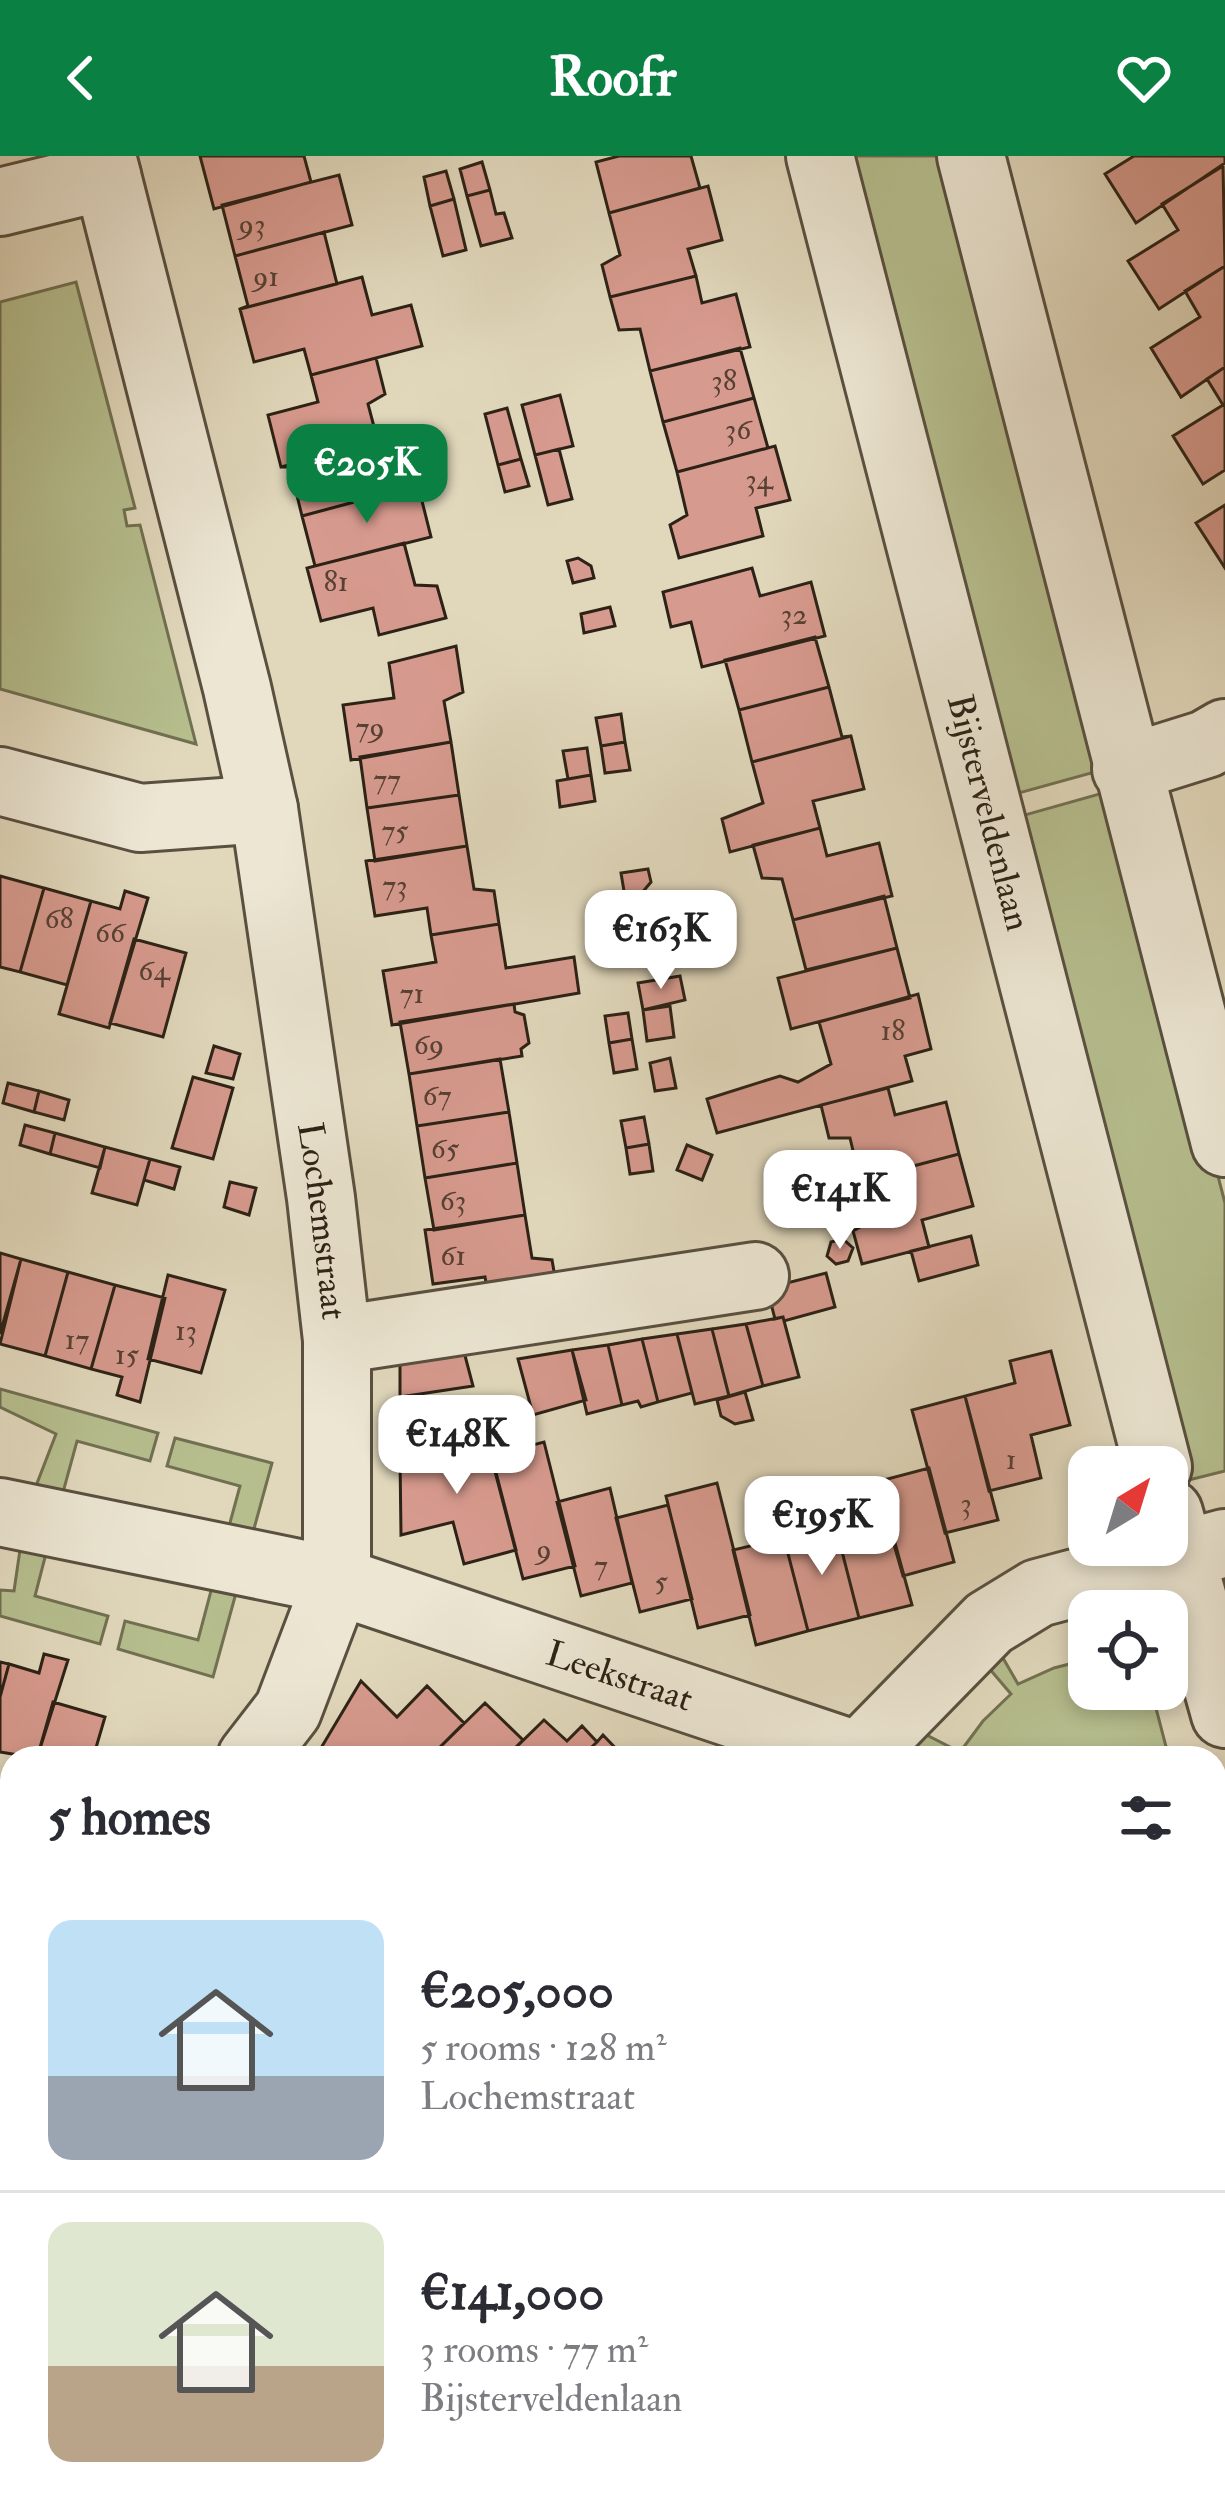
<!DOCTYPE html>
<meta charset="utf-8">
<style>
:root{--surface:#fff;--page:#f7f7f7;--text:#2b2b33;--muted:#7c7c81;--line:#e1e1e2;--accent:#0b8043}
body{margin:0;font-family:"IM FELL Double Pica",serif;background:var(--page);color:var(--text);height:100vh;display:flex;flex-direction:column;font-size:45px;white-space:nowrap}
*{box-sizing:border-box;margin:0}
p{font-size:39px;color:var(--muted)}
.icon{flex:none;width:66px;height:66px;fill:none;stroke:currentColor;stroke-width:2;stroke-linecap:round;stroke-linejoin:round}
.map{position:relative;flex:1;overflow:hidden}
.details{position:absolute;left:0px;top:1590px;width:1227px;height:771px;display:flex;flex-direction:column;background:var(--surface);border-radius:36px 36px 0 0;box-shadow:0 6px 18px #0003}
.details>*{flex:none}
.needle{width:78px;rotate:38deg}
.controls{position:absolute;left:1068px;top:1290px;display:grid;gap:24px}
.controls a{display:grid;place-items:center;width:120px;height:120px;border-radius:24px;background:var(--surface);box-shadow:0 6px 18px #0003;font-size:60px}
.price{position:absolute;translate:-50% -102px;padding:0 27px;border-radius:24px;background:#fff;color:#222;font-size:39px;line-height:78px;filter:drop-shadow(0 3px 6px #0008)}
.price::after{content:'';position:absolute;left:50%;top:72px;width:36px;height:27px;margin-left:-18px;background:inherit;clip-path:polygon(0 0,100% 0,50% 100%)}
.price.selected{background:var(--accent);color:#fff}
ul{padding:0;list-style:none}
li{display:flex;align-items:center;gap:36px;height:300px;padding:0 48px}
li+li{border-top:3px solid var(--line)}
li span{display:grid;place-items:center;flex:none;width:336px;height:240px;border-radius:24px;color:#555}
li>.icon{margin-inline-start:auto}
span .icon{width:144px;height:144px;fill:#fffc;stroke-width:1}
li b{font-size:51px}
h2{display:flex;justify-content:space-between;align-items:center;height:144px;padding:0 48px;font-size:51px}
header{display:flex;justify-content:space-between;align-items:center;height:156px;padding:0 48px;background:var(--accent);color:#fff;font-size:54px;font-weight:700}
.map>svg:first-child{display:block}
</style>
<header><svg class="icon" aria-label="back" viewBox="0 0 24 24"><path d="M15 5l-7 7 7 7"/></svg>Roofr<svg class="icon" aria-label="heart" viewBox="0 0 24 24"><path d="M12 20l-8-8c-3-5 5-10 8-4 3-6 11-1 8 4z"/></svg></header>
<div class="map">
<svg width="1225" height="2360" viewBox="0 0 1225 2360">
<rect width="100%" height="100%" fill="#e1d8bc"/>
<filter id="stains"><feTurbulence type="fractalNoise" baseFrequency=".00167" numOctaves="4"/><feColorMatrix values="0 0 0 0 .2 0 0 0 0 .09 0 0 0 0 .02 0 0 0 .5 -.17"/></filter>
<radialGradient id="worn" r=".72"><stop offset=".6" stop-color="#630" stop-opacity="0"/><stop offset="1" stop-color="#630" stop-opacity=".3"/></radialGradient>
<path fill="#b6be8e" stroke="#717052" stroke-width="3" d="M 842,0 L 952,0 L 1113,611 L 1008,640 Z
M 76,126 L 135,352 L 124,354 L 127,370 L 140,369 L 196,588 L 0,533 L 0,146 Z
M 1117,633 L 1225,1047 L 1225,1315 L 1189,1324 L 1014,662 Z
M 0,1233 L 158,1277 L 150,1305 L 77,1285 L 62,1340 L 36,1330 L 56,1278 L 0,1251 Z
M 175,1282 L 272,1307 L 249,1391 L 225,1385 L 240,1330 L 167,1310 Z
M 22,1380 L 49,1386 L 35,1440 L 108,1460 L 100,1488 L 0,1460 L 0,1434 L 14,1435 Z
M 212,1431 L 236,1437 L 213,1521 L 118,1493 L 125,1465 L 198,1484 Z
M 992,1483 L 1018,1528 L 1054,1512 L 1089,1503 L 1089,1533 L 1151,1533 L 1169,1602 L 909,1602 L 915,1588 L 913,1572 L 960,1596 L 983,1565 L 1011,1538 L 976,1497 Z
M 1215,1780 L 1225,1818 L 1225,2013 L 1215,2022 Z
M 1225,2082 L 1225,2352 L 1215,2349 L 1215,2092 Z
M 545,2349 L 597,2349 L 586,2360 L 534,2360 Z
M 621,2349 L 722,2349 L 711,2360 L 610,2360 Z"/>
<path fill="#9ab7bc" stroke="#6e7b7a" stroke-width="3" d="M 722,2349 L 921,2349 L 912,2360 L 711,2360 Z"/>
<path fill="#d79a8e" stroke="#2c2216" stroke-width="3" d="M 200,0 L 304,0 L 311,26 L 214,53 Z
M 619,0 L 691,0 L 700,32 L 609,57 L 596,6 Z
M 1134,0 L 1225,0 L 1225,7 L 1136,67 L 1105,18 Z
M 482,6 L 490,34 L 467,40 L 460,13 Z
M 1223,10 L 1225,110 L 1159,153 L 1128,105 L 1178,74 L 1162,48 Z
M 446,15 L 454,43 L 430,50 L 424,21 Z
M 339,19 L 352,69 L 235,100 L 222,49 Z
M 708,30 L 722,84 L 688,93 L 696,120 L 610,141 L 602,109 L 620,99 L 609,57 Z
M 490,34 L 496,58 L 504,57 L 512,82 L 481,90 L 467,40 Z
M 454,43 L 466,94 L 443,100 L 430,50 Z
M 324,76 L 337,128 L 240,153 L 248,150 L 235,100 Z
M 1225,110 L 1225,211 L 1181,241 L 1151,192 L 1200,161 L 1185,135 Z
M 696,120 L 702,147 L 736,138 L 750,191 L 650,215 L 640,173 L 619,174 L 610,141 Z
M 362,121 L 372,159 L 411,149 L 422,190 L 311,219 L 304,193 L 254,206 L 240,153 Z
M 740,192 L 754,242 L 663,266 L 650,215 Z
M 376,202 L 385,238 L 368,248 L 378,286 L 281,311 L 268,259 L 318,246 L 311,219 Z
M 1225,211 L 1225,314 L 1203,328 L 1173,280 L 1223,249 L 1207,223 Z
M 560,239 L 573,290 L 535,299 L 522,249 Z
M 754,242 L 768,292 L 677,316 L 663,266 Z
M 507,252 L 521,303 L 498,309 L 485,258 Z
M 378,286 L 391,336 L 302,360 L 290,311 L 281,311 Z
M 775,290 L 790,344 L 756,352 L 763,380 L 679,402 L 670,369 L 687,359 L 677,316 Z
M 559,293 L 572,343 L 548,349 L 535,299 Z
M 521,303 L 529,330 L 505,336 L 498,309 Z
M 418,329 L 431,381 L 315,410 L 302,360 Z
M 1225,349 L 1225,412 L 1196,367 Z
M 404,387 L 415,429 L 437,430 L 446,462 L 379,479 L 373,452 L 321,465 L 307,412 Z
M 578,402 L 591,410 L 594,422 L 573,427 L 567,405 Z
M 752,412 L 760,440 L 811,426 L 825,480 L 702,511 L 691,466 L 671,471 L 663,436 Z
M 610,451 L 615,470 L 584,477 L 581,458 Z
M 815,481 L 829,531 L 739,554 L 725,504 Z
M 456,490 L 463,536 L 444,545 L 451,586 L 351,604 L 343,549 L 394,542 L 389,507 Z
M 829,531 L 842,581 L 851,580 L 752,606 L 739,554 Z
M 621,558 L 625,586 L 601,590 L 596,562 Z
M 851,580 L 864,633 L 813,645 L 820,672 L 730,696 L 722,663 L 763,647 L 752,606 Z
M 451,586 L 459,639 L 367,652 L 360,601 Z
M 625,586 L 630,614 L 605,617 L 601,590 Z
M 587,592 L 591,619 L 568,623 L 563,595 Z
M 591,619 L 595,645 L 560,651 L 557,625 Z
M 459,639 L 467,690 L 375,705 L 367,652 Z
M 820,672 L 827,700 L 879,687 L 892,740 L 793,764 L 782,723 L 762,722 L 753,689 Z
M 467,690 L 474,733 L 494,735 L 499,768 L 431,779 L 427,752 L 375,760 L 366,705 Z
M 648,713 L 651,726 L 641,738 L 625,741 L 621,717 Z
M 0,720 L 44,732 L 20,816 L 0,811 Z
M 44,732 L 91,745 L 67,829 L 20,816 Z
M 125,735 L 148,742 L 109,872 L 59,858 L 91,745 L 120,753 Z
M 884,740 L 897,792 L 806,814 L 793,764 Z
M 499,768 L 506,812 L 574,801 L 579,837 L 392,869 L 383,815 L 436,806 L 431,779 Z
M 134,783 L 186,797 L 163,881 L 110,867 Z
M 897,792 L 910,842 L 791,873 L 778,822 Z
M 680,820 L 685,844 L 643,854 L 638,827 Z
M 918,838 L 931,893 L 905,900 L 912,925 L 717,977 L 707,943 L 780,920 L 798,926 L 831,908 L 819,866 Z
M 514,848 L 515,856 L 524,859 L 529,887 L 521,893 L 522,900 L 409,918 L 400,866 Z
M 670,850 L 674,881 L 647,885 L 643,854 Z
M 628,857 L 632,883 L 609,887 L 605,860 Z
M 632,883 L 637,913 L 614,917 L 609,887 Z
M 214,890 L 240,898 L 233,923 L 206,917 Z
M 670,902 L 676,932 L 655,935 L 650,907 Z
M 500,903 L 509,956 L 417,970 L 409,918 Z
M 193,921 L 233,932 L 213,1003 L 172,992 Z
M 8,927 L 39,935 L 34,956 L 3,947 Z
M 888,932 L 895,959 L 946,946 L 959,998 L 860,1024 L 850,982 L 829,982 L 821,949 Z
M 39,935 L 69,944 L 64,964 L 34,956 Z
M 509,956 L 517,1007 L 425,1022 L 417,970 Z
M 644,961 L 649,988 L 626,992 L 621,965 Z
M 25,969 L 55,977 L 50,998 L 20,989 Z
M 55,977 L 105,991 L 100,1012 L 50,998 Z
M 649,988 L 653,1015 L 630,1018 L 626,992 Z
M 687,989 L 712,999 L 702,1024 L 677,1014 Z
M 105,991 L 150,1003 L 137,1049 L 92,1037 Z
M 959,998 L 973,1050 L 922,1064 L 929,1091 L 862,1108 L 853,1075 L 871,1065 L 860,1024 Z
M 150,1003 L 180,1011 L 174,1033 L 144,1024 Z
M 517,1007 L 525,1059 L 434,1074 L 425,1022 Z
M 230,1026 L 256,1032 L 249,1059 L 224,1051 Z
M 525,1059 L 532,1102 L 552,1104 L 558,1138 L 490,1149 L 485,1121 L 433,1128 L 425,1074 Z
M 971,1080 L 978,1109 L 919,1125 L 911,1095 Z
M 843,1083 L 853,1092 L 848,1105 L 836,1108 L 827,1100 L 831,1086 Z
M 0,1097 L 21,1103 L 0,1178 Z
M 21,1103 L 68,1116 L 45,1200 L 0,1188 Z
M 68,1116 L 115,1129 L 91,1213 L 45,1200 Z
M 826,1117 L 835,1151 L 784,1165 L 783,1161 L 775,1163 L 767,1132 Z
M 168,1119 L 225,1134 L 201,1217 L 148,1203 Z
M 115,1129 L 165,1142 L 140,1246 L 117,1239 L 122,1221 L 91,1213 Z
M 783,1161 L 799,1221 L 763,1230 L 746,1168 Z
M 746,1168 L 763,1230 L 729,1240 L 712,1173 Z
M 712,1173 L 729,1240 L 695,1248 L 677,1178 Z
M 677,1178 L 692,1237 L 658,1246 L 642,1183 Z
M 642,1183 L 658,1246 L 641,1251 L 638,1245 L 622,1249 L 608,1189 Z
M 608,1189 L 622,1249 L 587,1258 L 572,1194 Z
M 463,1192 L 473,1230 L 400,1241 L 400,1202 Z
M 572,1194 L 586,1244 L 533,1259 L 518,1203 Z
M 1051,1195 L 1070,1269 L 1031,1279 L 1041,1322 L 989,1335 L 965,1240 L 1015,1227 L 1010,1205 Z
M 745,1236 L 753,1264 L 735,1268 L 721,1260 L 717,1244 Z
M 965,1240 L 998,1364 L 945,1377 L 912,1254 Z
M 486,1278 L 516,1394 L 464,1408 L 453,1366 L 401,1379 L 400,1301 Z
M 544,1286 L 575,1410 L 523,1423 L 491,1300 Z
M 929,1312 L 954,1406 L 903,1420 L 876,1326 Z
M 717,1327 L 750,1459 L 698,1472 L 666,1340 Z
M 610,1332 L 632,1427 L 581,1440 L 557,1346 Z
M 668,1349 L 692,1443 L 640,1456 L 616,1362 Z
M 886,1354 L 912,1449 L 859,1462 L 835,1368 Z
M 835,1368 L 859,1462 L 808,1475 L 784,1382 Z
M 784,1382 L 808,1475 L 756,1489 L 733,1394 Z
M 44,1498 L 68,1504 L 37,1602 L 0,1596 L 0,1541 L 9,1508 L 39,1517 Z
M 0,1506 L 9,1508 L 0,1541 Z
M 361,1525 L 397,1561 L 427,1530 L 464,1567 L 429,1602 L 375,1602 L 365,1593 L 356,1602 L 331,1602 L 321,1592 Z
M 53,1546 L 105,1561 L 93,1602 L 37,1602 Z
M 485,1547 L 523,1584 L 505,1602 L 429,1602 Z
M 544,1564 L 567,1585 L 582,1570 L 597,1586 L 580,1602 L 505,1602 Z
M 603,1579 L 625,1602 L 580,1602 L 597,1586 Z
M 0,1758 L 12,1765 L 12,1786 L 0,1782 Z
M 5,2003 L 12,2009 L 12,2077 L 0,2067 L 0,2010 Z
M 1215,2050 L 1225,2061 L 1225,2082 L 1215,2092 Z
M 0,2067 L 12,2077 L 12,2190 L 0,2179 Z
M 5,2330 L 12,2337 L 12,2349 L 20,2349 L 9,2360 L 0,2360 L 0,2334 Z
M 22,2349 L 34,2360 L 9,2360 L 20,2349 Z
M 22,2349 L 51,2349 L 40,2360 L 34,2360 Z
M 213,2349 L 246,2349 L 257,2360 L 224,2360 Z
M 246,2349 L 332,2349 L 339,2360 L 257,2360 Z
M 1173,2349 L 1215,2349 L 1225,2352 L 1225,2360 L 1169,2360 Z"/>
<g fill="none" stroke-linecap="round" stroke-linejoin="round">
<defs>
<g id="minor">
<path id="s1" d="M 102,0 L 237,532 L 264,653 L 321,1042 L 337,1184 L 337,1425 L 288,1554 L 251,1602"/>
<path id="s2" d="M 820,0 L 1158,1311"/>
<path d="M 971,0 L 1225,987"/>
<path d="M 0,46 L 107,20"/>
<path d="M 1126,613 L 1206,588 L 1225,577"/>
<path d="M 0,625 L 140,662 L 264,653"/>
<path d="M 337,1184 L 755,1120"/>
<path id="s3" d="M 0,1356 L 337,1425 L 859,1600 L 989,1467 L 1038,1437 L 1225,1387"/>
<path d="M 1169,1357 L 1225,1558"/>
<path d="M 0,1918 L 12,1904"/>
<path d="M 484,2360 L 496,2349"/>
</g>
</defs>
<use href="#minor" stroke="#595040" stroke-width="72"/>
<use href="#minor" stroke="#ece6d3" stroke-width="66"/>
</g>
<g text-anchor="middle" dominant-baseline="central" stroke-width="9" stroke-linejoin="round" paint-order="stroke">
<g font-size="30" fill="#574034">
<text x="252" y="68">93</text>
<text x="266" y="120">91</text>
<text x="724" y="224">38</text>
<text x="738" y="273">36</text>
<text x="759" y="323">34</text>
<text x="336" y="425">81</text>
<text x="794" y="458">32</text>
<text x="370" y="571">79</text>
<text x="387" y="623">77</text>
<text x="395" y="674">75</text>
<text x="395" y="729">73</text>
<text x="59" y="762">68</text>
<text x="110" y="776">66</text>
<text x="154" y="814">64</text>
<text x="412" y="837">71</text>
<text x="893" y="874">18</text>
<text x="429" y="888">69</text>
<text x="437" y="939">67</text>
<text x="445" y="992">65</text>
<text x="453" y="1044">63</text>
<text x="453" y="1099">61</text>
<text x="186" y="1174">13</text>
<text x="77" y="1183">17</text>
<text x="127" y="1198">15</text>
<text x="1011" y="1303">1</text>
<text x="966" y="1347">3</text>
<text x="544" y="1393">9</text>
<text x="601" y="1409">7</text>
<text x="661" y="1425">5</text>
</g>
<g font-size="36" fill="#2c2216" stroke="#ece6d3">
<text stroke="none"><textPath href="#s2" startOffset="678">Bijsterveldenlaan</textPath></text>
<text stroke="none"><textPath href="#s1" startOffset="1089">Lochemstraat</textPath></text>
<text stroke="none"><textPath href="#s3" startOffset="642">Leekstraat</textPath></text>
</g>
</g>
<rect width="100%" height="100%" filter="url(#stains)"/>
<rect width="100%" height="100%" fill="url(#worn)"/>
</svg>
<div class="controls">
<a><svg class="needle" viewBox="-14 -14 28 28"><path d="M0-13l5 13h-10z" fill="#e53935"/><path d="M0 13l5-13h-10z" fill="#7c7c81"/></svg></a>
<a><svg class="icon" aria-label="locate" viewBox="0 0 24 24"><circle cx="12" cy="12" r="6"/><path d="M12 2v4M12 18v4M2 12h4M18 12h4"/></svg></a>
</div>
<b class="price selected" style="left:367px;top:370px">€205K</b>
<b class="price" style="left:661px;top:836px">€163K</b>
<b class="price" style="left:840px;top:1096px">€141K</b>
<b class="price" style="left:457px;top:1341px">€148K</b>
<b class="price" style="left:822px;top:1422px">€195K</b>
<section class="details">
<h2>5 homes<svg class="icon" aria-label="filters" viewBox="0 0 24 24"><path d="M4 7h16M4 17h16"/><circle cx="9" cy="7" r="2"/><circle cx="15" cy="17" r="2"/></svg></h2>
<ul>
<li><span style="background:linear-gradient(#bfe0f5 65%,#9aa5b1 0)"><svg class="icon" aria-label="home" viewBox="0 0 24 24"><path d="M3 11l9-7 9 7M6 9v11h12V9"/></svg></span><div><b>€205,000</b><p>5 rooms · 128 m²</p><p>Lochemstraat</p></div></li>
<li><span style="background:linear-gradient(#dfe7d0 60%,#b9a48a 0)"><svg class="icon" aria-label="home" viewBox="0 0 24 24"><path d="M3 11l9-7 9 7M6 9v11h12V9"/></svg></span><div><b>€141,000</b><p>3 rooms · 77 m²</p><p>Bijsterveldenlaan</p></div></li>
</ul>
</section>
</div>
